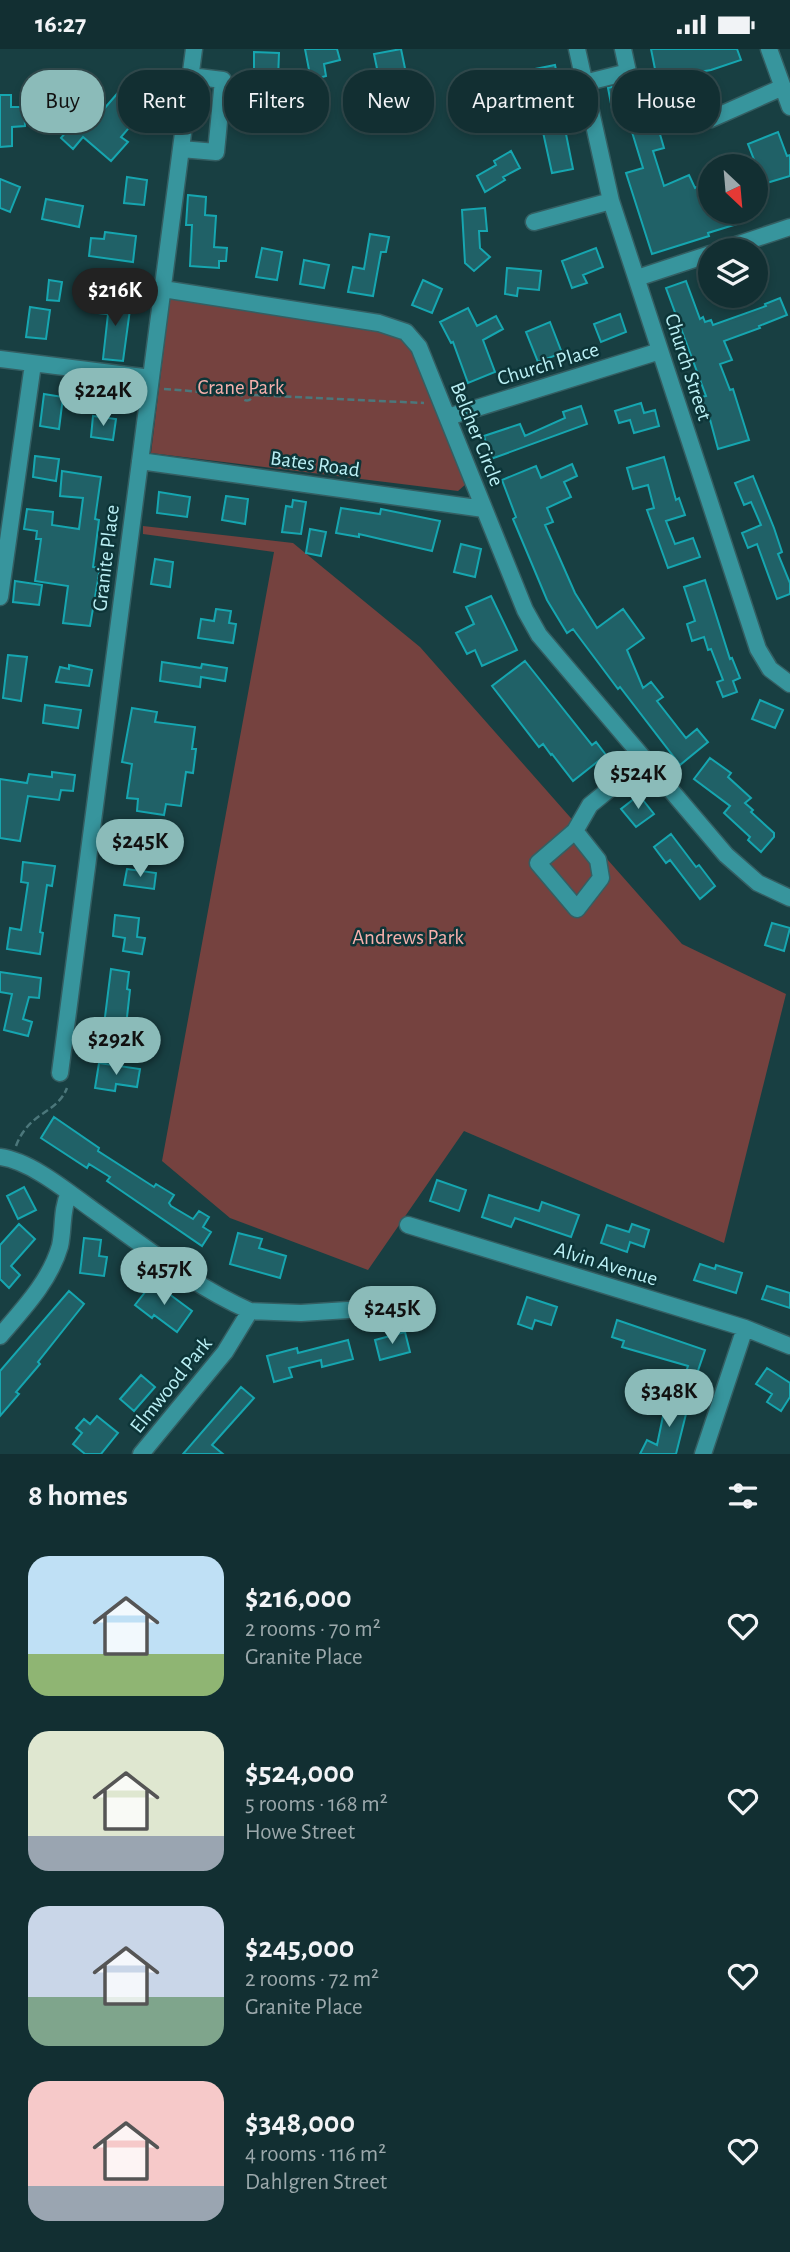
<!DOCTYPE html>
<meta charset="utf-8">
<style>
:root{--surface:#122f32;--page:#1b373a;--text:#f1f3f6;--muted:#9ca9ac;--line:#314a4d;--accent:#8bbbb9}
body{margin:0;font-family:"Alegreya Sans",sans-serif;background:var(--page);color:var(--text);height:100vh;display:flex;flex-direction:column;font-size:26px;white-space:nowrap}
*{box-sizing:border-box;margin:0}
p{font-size:23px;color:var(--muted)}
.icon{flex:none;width:38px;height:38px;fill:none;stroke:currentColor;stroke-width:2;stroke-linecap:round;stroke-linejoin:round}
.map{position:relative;height:1405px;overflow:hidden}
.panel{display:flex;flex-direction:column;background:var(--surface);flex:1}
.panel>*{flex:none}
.top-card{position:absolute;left:21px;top:21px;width:749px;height:63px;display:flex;gap:14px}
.needle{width:46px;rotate:154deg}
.tools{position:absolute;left:698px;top:105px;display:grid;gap:14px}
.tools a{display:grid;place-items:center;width:70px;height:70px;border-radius:50%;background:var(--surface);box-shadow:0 4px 10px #0003,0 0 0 2px var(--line);font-size:35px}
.price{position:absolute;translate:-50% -60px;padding:0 16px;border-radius:24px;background:var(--accent);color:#111;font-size:23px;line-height:46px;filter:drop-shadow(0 2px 4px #0008)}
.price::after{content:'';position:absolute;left:50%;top:42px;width:21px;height:16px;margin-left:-10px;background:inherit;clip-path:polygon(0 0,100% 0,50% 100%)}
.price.selected{background:#222;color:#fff}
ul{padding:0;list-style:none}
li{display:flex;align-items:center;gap:21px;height:175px;padding:0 28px}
li span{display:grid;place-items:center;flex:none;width:196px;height:140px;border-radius:21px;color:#555}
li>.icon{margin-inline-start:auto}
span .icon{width:84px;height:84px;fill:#fffc;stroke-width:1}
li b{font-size:30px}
h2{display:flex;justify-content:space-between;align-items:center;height:84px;padding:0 28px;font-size:30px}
.pill{padding:0 24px;border-radius:28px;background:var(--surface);box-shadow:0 4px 10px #0003,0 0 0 2px var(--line);font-size:24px;line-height:63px}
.pill.selected{background:var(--accent);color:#111}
.status{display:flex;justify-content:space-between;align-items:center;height:49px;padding:0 35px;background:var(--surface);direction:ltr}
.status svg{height:19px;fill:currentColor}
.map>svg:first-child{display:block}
</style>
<div class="status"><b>16:27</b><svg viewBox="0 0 49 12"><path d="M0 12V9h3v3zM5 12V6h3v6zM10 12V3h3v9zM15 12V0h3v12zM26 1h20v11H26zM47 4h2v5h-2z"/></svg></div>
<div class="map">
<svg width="790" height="1405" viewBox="0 0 790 1405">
<rect width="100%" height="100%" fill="#183f42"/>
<path fill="#75423f" d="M 170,250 L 399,283 L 414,298 L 466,435 L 458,442 L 151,404 Z
M 143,477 L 293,494 L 420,598 L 682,895 L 786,945 L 724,1194 L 464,1082 L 368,1221 L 230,1169 L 162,1112 L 274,503 L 143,485 Z"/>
<path fill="#206167" stroke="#16a6b0" stroke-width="2" d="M 305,0 L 337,0 L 340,11 L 324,15 L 326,27 L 311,31 Z
M 401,0 L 407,29 L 380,34 L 374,5 Z
M 651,0 L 737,0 L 741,11 L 711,21 L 657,30 Z
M 254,3 L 279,4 L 278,30 L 273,30 L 272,41 L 260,41 L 260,21 L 254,21 Z
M 555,16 L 566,69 L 563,70 L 573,120 L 552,124 L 541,74 L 530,77 L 524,44 L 495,52 L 492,39 L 517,32 L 515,24 Z
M 129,31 L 153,51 L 121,88 L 128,93 L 111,112 L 83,88 L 73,100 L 61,89 L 71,77 L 59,67 L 74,49 L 97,68 Z
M 635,32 L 639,55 L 612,60 L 608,39 Z
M 0,46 L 11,46 L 11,58 L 24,58 L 25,77 L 12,78 L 12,97 L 0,98 Z
M 657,75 L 664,99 L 653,102 L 664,137 L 689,126 L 695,139 L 710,132 L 710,163 L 734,163 L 737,175 L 708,184 L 709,187 L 652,205 L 626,124 L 643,119 L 632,83 Z
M 778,83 L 787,107 L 790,106 L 790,127 L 760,136 L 758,121 L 748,95 Z
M 511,102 L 520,119 L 503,128 L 505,131 L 485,143 L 477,127 L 496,116 L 494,112 Z
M 127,128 L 147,131 L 144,156 L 124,154 Z
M 0,130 L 20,138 L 10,163 L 0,159 Z
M 188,146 L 206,148 L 205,166 L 216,167 L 214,198 L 227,199 L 226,212 L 219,212 L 219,219 L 190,217 L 192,176 L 186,176 Z
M 46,150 L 83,157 L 79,178 L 42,170 Z
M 485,159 L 487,182 L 479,182 L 480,199 L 490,208 L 474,222 L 465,214 L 462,161 Z
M 105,183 L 136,187 L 133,213 L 89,207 L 91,189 L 104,190 Z
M 370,185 L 389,188 L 386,203 L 381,203 L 373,247 L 348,243 L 353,218 L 364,220 Z
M 262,199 L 282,203 L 277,231 L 256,228 Z
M 596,199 L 603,218 L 583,226 L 587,234 L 572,239 L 562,212 Z
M 304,211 L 329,216 L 324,239 L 300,235 Z
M 507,219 L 541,222 L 539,241 L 518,239 L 517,247 L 505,245 Z
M 49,231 L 62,233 L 59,252 L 47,251 Z
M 423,231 L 442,240 L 432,264 L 412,256 Z
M 686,232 L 700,270 L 703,268 L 705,273 L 711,271 L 713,276 L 766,257 L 765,255 L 780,249 L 787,266 L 759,277 L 760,279 L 724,292 L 732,311 L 720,315 L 730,341 L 733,340 L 749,391 L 718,400 L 708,363 L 705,364 L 701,348 L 706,347 L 666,239 Z
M 100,249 L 131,253 L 123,312 L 103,310 L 108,265 L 99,264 Z
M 30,258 L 50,261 L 46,290 L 26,288 Z
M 468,259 L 477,277 L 496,267 L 503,280 L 483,291 L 495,323 L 468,334 L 453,293 L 451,294 L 440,273 Z
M 620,265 L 626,283 L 601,293 L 594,275 Z
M 550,273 L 562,304 L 538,313 L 526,283 Z
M 44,345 L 63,348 L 59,380 L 40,377 Z
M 641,354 L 644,364 L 655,361 L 659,377 L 634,384 L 630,371 L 619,374 L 615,362 Z
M 581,357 L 587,375 L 491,410 L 484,387 L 520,375 L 525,387 L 565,369 L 563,363 Z
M 93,367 L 116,370 L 113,391 L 91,388 Z
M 35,407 L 59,410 L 56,432 L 33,428 Z
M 664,408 L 676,451 L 679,449 L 685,466 L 666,472 L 675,495 L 693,489 L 700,508 L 668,519 L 647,461 L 654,459 L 648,436 L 633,440 L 627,419 Z
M 572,415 L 577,427 L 564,433 L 571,448 L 547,459 L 553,473 L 545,476 L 575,544 L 597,579 L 623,560 L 644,589 L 627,601 L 643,639 L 651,633 L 663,648 L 657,652 L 686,689 L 697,680 L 708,693 L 680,716 L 620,638 L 618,640 L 573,580 L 567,584 L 547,551 L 513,470 L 516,468 L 502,431 L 536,417 L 541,429 Z
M 62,422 L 101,428 L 95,470 L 99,471 L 93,518 L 100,519 L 90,577 L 63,574 L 68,537 L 35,532 L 41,490 L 36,490 L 37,482 L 24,480 L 27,460 L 53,463 L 52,476 L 79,480 L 83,449 L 60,447 Z
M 753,427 L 774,479 L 782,503 L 778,505 L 790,534 L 790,545 L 777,550 L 757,495 L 748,499 L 742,484 L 761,476 L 751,453 L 744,456 L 735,434 Z
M 159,443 L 190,448 L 187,468 L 157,464 Z
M 226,447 L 248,450 L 245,475 L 222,471 Z
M 293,451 L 306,453 L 301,485 L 282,483 L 286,457 L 292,458 Z
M 341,459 L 380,465 L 381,460 L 440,472 L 432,502 L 359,485 L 359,488 L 336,484 Z
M 310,480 L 326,483 L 321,507 L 306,504 Z
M 461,495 L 481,500 L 475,528 L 454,523 Z
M 155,510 L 173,513 L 170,538 L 151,535 Z
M 705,531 L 730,610 L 732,609 L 740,629 L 733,632 L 737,643 L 723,648 L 717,633 L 723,631 L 711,600 L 708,601 L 704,588 L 692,592 L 687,575 L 695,572 L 684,538 Z
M 15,532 L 42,536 L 39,556 L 13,553 Z
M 491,547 L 517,601 L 482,617 L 475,601 L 467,605 L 456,584 L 474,575 L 466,558 Z
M 216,560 L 231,562 L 229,574 L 236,575 L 233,594 L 198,589 L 201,570 L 214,572 Z
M 8,606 L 27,608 L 21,652 L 3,649 Z
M 525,612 L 592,696 L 596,693 L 606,706 L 573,732 L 552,705 L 551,706 L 543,695 L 539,698 L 492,637 Z
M 162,613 L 201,619 L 202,615 L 227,619 L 225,632 L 201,628 L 200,638 L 160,632 Z
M 69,616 L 92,621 L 89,637 L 56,633 L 60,618 L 69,620 Z
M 760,651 L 783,661 L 775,679 L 752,670 Z
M 45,656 L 81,661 L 78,679 L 43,674 Z
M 132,659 L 157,663 L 155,673 L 195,678 L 192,700 L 196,700 L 193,724 L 186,723 L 181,757 L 166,755 L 164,766 L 137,762 L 138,750 L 127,749 L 132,715 L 122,713 Z
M 710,709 L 731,724 L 728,728 L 751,749 L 745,754 L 753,761 L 751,763 L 774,784 L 774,788 L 761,803 L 748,791 L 750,788 L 724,764 L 730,757 L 694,730 Z
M 52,723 L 75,726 L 73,742 L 61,741 L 59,751 L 28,747 L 20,792 L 0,789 L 0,730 L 27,734 L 29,725 L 52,728 Z
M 639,746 L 654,765 L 636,778 L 621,760 Z
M 671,785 L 696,818 L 699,816 L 715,837 L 700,850 L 670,811 L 666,814 L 654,798 Z
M 23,813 L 55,817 L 52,837 L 47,836 L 40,883 L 43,884 L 40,905 L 7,900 L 10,879 L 21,881 L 28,834 L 21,833 Z
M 127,820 L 156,824 L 154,840 L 124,836 Z
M 115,866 L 139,869 L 137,888 L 145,889 L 142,905 L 123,902 L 125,889 L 113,887 Z
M 772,874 L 790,879 L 784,902 L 765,896 Z
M 111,920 L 129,923 L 127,940 L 130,941 L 125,986 L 103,984 Z
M 0,923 L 41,929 L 39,949 L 29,948 L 23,970 L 32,973 L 28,987 L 4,981 L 12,945 L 0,943 Z
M 99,1014 L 140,1020 L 137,1038 L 116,1035 L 115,1042 L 95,1039 Z
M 54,1068 L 99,1099 L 98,1102 L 154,1138 L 156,1135 L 174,1146 L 169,1154 L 171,1157 L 193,1170 L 199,1162 L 209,1168 L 203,1178 L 211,1183 L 202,1197 L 107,1132 L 110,1128 L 89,1115 L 87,1119 L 41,1089 Z
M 437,1131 L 466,1141 L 459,1162 L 430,1152 Z
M 24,1138 L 36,1161 L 18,1170 L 7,1147 Z
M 489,1146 L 539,1162 L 542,1153 L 579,1166 L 571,1188 L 515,1169 L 511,1178 L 482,1168 Z
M 19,1175 L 35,1190 L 11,1217 L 20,1226 L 9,1239 L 0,1230 L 0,1196 Z
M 632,1175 L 649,1181 L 644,1198 L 630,1193 L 627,1203 L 601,1194 L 607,1176 L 629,1183 Z
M 238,1184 L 262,1190 L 259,1199 L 286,1207 L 280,1229 L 230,1215 Z
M 84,1189 L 101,1191 L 99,1207 L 107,1208 L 104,1227 L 80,1224 Z
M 700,1215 L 715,1220 L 716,1216 L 742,1224 L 736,1244 L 694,1231 Z
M 153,1233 L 192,1262 L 177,1283 L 154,1266 L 152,1269 L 135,1256 Z
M 767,1237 L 790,1244 L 790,1259 L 762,1250 Z
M 69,1242 L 84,1255 L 38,1313 L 40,1315 L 16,1343 L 19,1345 L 0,1367 L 0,1322 Z
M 527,1248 L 557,1258 L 551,1276 L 535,1271 L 532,1280 L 518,1275 Z
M 617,1271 L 705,1301 L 689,1348 L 679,1344 L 688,1317 L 622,1298 L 624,1292 L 612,1288 Z
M 405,1283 L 410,1303 L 380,1311 L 375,1291 Z
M 348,1291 L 353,1310 L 322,1318 L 321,1311 L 289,1319 L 292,1328 L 274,1333 L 267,1307 L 297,1299 L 298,1304 Z
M 767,1319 L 790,1334 L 790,1348 L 781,1362 L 767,1353 L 772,1345 L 756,1335 Z
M 141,1326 L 155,1338 L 134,1362 L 120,1350 Z
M 241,1338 L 254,1349 L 212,1396 L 223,1405 L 183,1405 Z
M 667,1348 L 689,1353 L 676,1405 L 640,1405 L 647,1391 L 657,1396 Z
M 97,1367 L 118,1384 L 101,1405 L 85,1405 L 73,1395 L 82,1384 L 76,1379 L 84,1370 L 90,1375 Z"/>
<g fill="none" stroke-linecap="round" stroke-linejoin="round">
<defs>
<path id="minor" d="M 577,0 L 611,152 L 758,600 L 770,620 L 790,635
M 769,0 L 790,58
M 584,34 L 628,23 L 623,0
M 711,70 L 783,38
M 181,100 L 216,103 L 223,31 L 190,27
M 534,173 L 611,152
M 721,201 L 790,178
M 637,229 L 710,205
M 163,240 L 379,274 L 406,283 L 419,298 L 525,561 L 539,586 L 726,806 L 758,834 L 790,849
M 0,310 L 151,329
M 448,368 L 660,302
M 140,412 L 484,460
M 0,548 L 33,315
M 575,782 L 598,811 L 601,829 L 577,860 L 538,814 L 575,782 L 590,756 L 645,711
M 60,1024 L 194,0
M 0,1108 C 31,1112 68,1143 93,1161 C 144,1197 193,1237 250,1262 L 225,1303 L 141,1405
M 408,1176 L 745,1279 L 790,1297
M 250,1262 L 301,1264 L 395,1258
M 0,1287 C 23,1260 50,1232 60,1197 C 64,1179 61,1161 69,1144
M 703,1405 L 745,1279"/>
</defs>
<use href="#minor" stroke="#345e62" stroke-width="19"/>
<path stroke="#4c777b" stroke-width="2.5" stroke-dasharray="7 3.5" stroke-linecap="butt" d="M 164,340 L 242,346
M241.5 346a5.5 5.5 0 1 1 11 0a5.5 5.5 0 1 1-11 0Z
M 253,346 L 424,354
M 16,1097 C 29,1062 56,1066 67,1039"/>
<use href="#minor" stroke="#37959d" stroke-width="16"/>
</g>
<g text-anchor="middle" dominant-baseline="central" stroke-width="5" stroke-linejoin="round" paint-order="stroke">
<g font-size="21" fill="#bbf0f5" stroke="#0d3538">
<text transform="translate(548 315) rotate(-17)">Church Place</text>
<text transform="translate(688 318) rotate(72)">Church Street</text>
<text transform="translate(477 385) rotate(68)">Belcher Circle</text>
<text transform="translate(315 415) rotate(8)">Bates Road</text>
<text transform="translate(106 509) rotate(-83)">Granite Place</text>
<text transform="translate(606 1215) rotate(17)">Alvin Avenue</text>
<text transform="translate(171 1336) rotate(-51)">Elmwood Park</text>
</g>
<g font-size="21" fill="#f6b0ac" stroke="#0d3538">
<text x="241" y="338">Crane Park</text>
<text x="408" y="888">Andrews Park</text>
</g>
</g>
</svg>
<div class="tools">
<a><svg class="needle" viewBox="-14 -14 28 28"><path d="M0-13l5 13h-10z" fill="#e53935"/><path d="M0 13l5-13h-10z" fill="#9ca9ac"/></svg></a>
<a><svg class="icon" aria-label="layers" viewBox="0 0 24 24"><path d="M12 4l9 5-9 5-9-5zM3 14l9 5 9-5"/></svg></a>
</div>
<b class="price selected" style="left:115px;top:279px">$216K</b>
<b class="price" style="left:103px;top:379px">$224K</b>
<b class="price" style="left:638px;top:762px">$524K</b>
<b class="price" style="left:140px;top:830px">$245K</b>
<b class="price" style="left:116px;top:1028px">$292K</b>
<b class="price" style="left:164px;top:1258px">$457K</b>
<b class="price" style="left:392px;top:1297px">$245K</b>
<b class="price" style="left:669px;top:1380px">$348K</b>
<div class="top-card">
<a class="pill selected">Buy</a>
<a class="pill">Rent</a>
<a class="pill">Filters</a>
<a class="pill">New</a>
<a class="pill">Apartment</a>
<a class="pill">House</a>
</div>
</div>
<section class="panel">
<h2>8 homes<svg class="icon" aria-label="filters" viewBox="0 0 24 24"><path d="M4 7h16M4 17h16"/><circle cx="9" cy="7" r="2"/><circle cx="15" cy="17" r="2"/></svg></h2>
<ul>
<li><span style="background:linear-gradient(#bfe0f5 70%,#8fb573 0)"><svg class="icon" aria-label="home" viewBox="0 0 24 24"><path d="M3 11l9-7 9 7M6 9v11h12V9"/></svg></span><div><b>$216,000</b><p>2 rooms · 70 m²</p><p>Granite Place</p></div><svg class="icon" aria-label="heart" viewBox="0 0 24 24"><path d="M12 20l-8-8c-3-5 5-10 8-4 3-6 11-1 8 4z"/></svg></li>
<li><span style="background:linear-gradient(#dfe7d0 75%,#9aa5b1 0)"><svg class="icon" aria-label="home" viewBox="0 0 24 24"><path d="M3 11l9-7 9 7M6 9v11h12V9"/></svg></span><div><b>$524,000</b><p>5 rooms · 168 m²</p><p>Howe Street</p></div><svg class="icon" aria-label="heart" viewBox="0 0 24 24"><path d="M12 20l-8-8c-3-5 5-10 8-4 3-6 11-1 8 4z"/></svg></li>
<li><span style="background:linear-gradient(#c9d6e8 65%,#7fa58c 0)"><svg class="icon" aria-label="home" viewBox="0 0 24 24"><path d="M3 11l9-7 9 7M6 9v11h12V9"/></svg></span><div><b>$245,000</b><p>2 rooms · 72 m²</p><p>Granite Place</p></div><svg class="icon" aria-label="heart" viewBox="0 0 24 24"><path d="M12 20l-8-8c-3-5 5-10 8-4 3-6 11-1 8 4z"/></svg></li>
<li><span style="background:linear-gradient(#f6c9c9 75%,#9aa5b1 0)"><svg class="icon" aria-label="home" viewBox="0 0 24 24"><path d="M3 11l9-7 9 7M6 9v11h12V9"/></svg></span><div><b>$348,000</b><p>4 rooms · 116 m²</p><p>Dahlgren Street</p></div><svg class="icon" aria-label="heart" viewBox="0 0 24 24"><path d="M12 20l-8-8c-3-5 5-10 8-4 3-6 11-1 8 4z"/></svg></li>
</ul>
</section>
